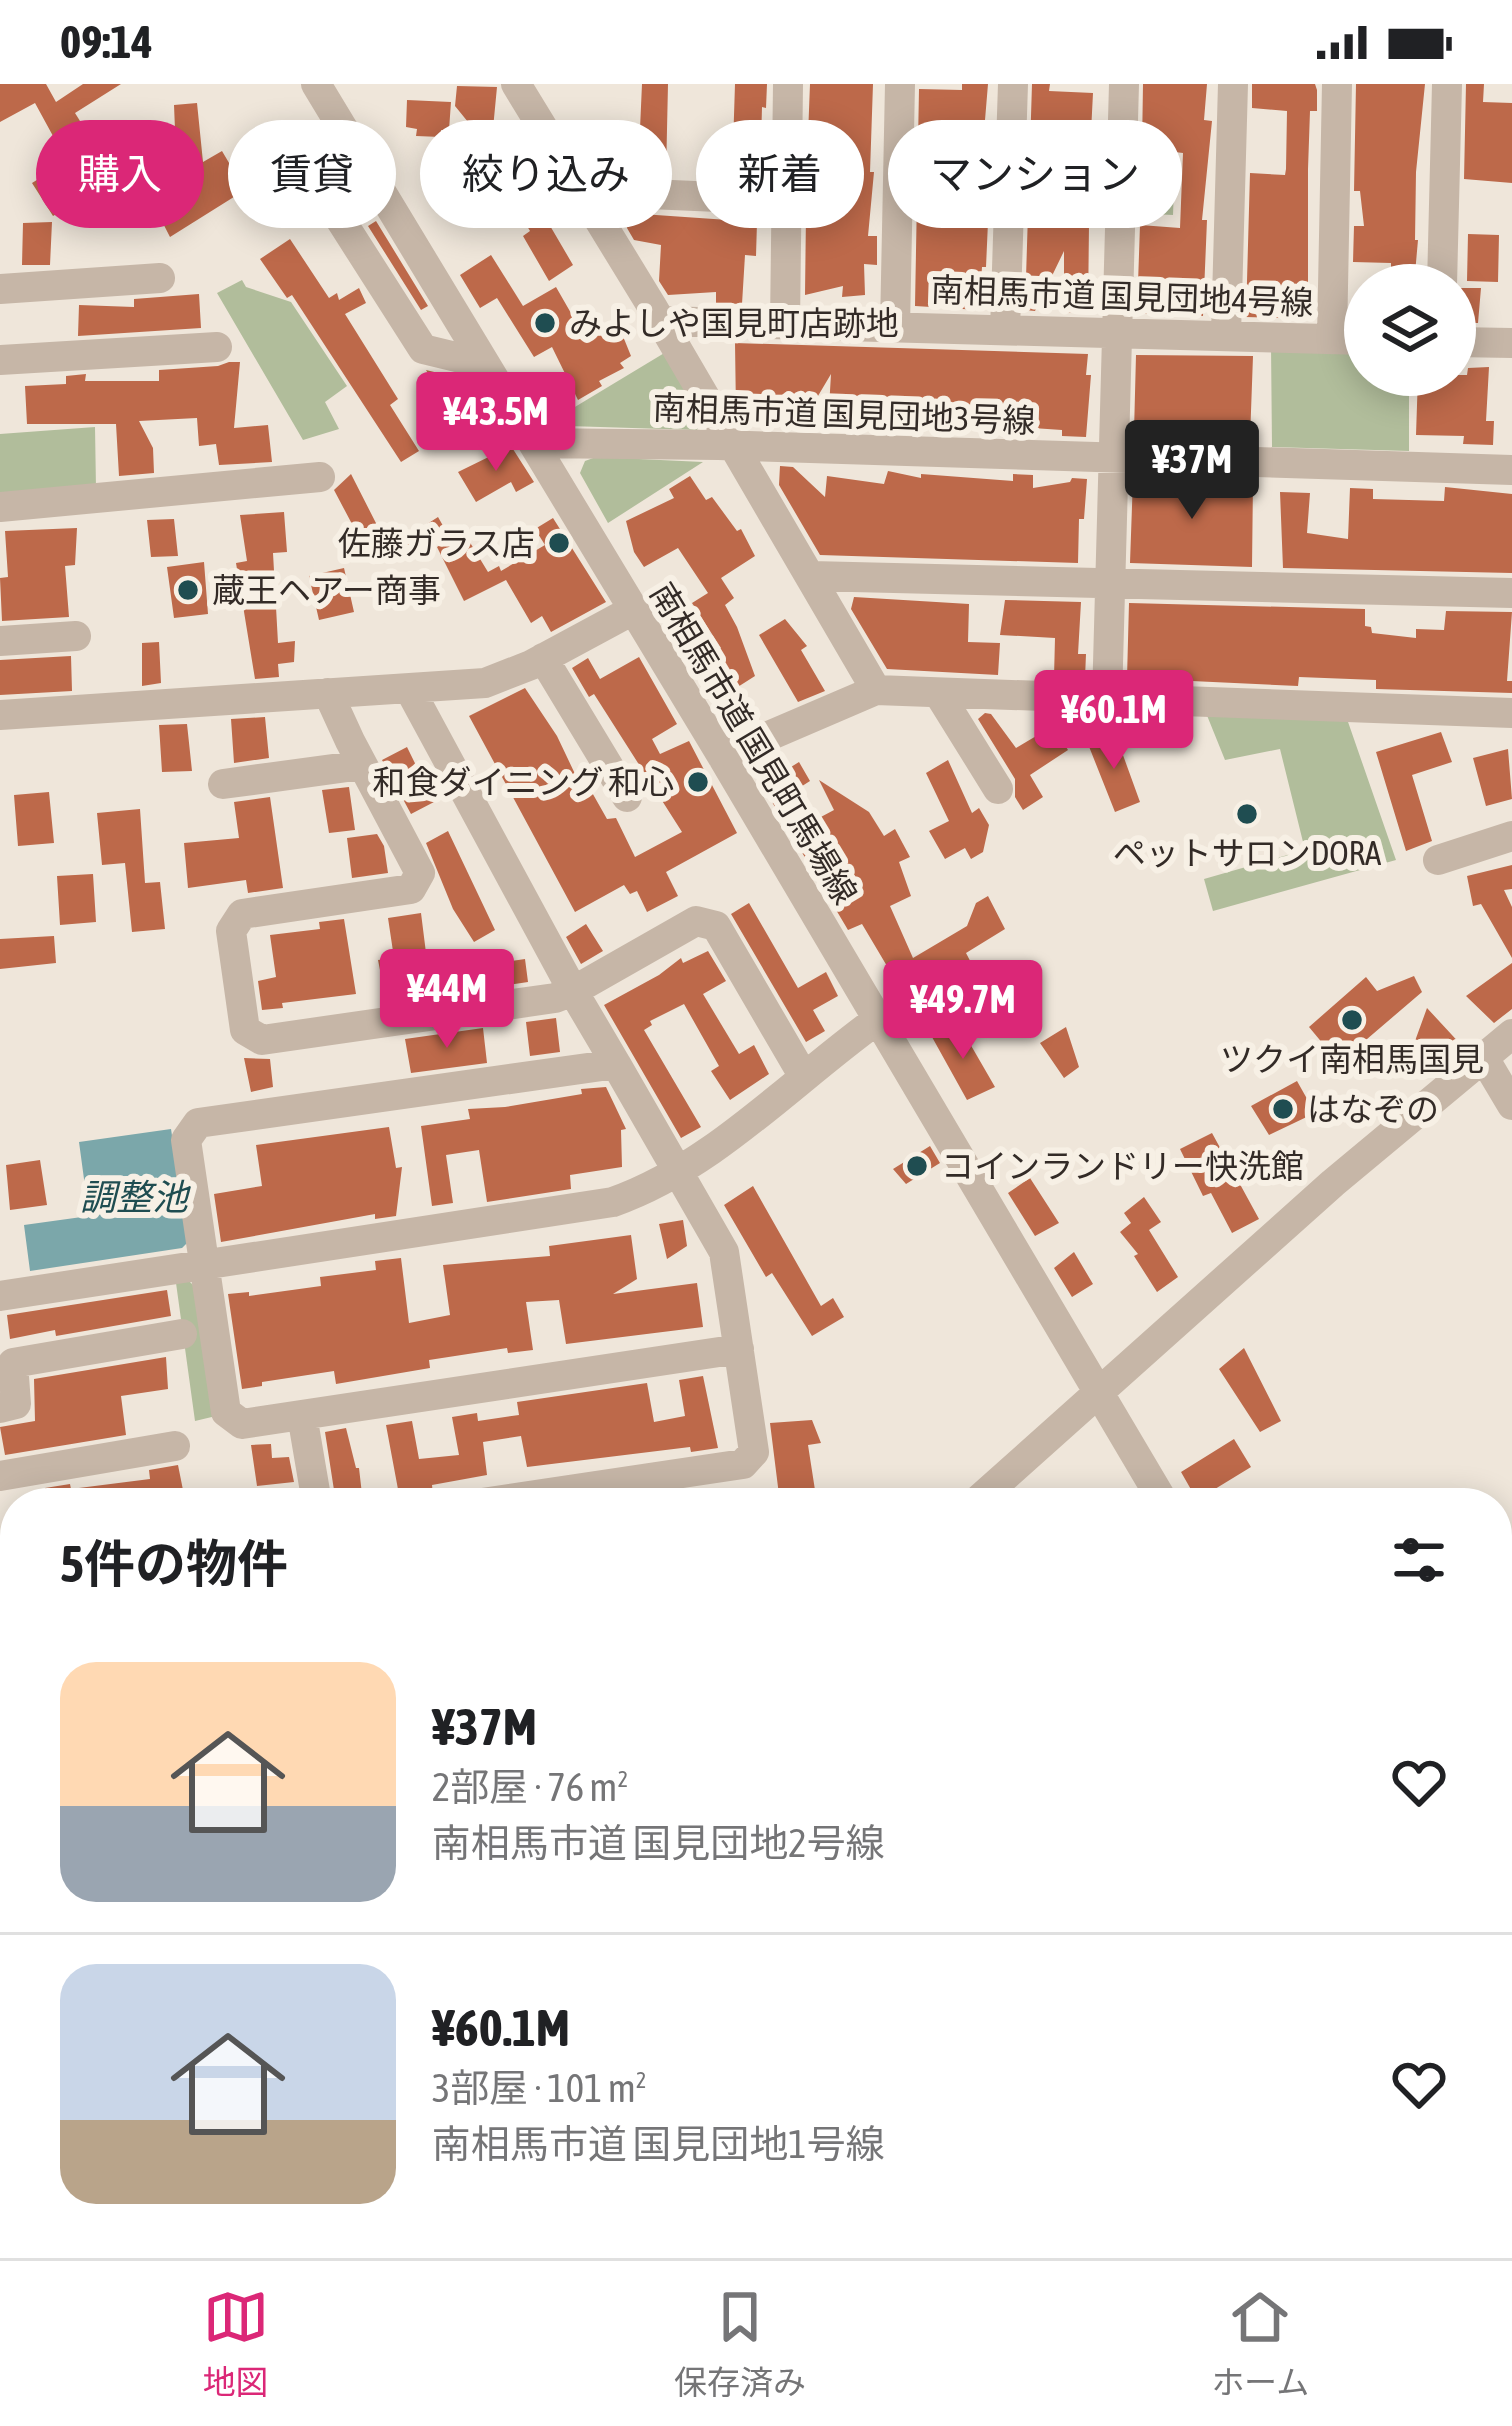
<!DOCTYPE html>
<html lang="ja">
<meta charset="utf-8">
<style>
:root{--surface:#fff;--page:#f2f2f2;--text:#202124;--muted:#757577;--line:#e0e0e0;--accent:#db2777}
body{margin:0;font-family:"Asap Condensed","Noto Sans JP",sans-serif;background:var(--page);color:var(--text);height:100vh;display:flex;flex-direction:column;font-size:45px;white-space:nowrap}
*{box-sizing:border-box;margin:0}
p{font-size:39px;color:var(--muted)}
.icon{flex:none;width:66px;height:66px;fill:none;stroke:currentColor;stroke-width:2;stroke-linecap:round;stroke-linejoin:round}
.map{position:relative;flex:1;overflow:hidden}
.drawer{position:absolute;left:0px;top:1404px;width:1512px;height:771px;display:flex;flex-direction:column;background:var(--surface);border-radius:48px 48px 0 0;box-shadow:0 6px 30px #0003}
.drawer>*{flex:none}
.guide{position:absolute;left:36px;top:36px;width:1440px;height:108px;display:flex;gap:24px}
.buttons{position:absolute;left:1344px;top:180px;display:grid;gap:24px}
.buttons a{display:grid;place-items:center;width:132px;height:132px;border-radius:50%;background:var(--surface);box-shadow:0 6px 30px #0003;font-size:60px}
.price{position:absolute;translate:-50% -102px;padding:0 27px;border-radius:12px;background:var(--accent);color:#fff;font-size:39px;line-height:78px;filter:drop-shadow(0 3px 6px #0008)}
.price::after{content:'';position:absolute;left:50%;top:72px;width:36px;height:27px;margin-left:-18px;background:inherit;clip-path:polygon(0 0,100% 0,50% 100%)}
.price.on{background:#222;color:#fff}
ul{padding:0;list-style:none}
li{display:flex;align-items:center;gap:36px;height:300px;padding:0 60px}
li+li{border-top:3px solid var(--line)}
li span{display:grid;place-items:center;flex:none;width:336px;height:240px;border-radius:36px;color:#555}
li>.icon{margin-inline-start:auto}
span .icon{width:144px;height:144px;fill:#fffc;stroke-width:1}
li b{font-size:51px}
h2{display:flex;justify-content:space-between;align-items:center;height:144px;padding:0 60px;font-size:51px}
.tag{padding:0 42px;border-radius:54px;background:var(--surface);box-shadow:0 6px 30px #0003;font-size:42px;line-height:108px}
.tag.on{background:var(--accent);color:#fff}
.status{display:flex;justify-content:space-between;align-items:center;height:84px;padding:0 60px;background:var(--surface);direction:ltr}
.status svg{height:33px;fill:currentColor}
.menu{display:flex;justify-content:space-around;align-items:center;height:168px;border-top:3px solid var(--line);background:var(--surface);font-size:33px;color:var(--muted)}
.menu a{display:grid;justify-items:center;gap:6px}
.menu .on{color:var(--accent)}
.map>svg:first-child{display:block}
</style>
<div class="status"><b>09:14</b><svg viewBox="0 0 49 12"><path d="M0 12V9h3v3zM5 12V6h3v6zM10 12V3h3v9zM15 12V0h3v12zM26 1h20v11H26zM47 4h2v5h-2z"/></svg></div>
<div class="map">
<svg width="1512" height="2174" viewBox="0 0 1512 2174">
<rect width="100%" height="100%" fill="#efe6da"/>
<path fill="#b1bd9b" d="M 1133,75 L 1175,75 L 1173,131 L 1131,129 Z
M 242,196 L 246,203 L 291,218 L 347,302 L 325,318 L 339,345 L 303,356 L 217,209 Z
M 1271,262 L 1365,265 L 1365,291 L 1409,291 L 1409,367 L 1272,363 Z
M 666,268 L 705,331 L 697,346 L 568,342 L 550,338 Z
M 95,343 L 96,405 L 0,414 L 0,350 Z
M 596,373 L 703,378 L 608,439 L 580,389 L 585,377 Z
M 1206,629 L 1347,635 L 1396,776 L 1213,827 L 1204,795 L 1305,766 L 1280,665 L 1225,676 Z
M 188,1196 L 199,1207 L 216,1332 L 195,1337 L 176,1199 Z"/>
<path fill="#7ba7aa" d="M 171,1045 L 188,1158 L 182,1164 L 30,1187 L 24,1141 L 89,1132 L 79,1058 Z"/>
<path fill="#bd694a" d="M 0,0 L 46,0 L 56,18 L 83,0 L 121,0 L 75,29 L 85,45 L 59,63 L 35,19 L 0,38 Z
M 642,0 L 668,0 L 666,91 L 638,90 Z
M 735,0 L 767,0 L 766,24 L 762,23 L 760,95 L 732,94 Z
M 810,0 L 873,0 L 870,88 L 874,88 L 868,152 L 877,152 L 877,181 L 864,180 L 865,211 L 842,213 L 843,202 L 805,211 L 806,130 L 833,130 L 833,105 L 806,104 Z
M 962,0 L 988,0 L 984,48 L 992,48 L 986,183 L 982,183 L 979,226 L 915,222 L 919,5 L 962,6 Z
M 1032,0 L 1050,0 L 1049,7 L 1093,9 L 1088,107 L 1095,107 L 1093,141 L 1089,140 L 1088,229 L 1064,228 L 1064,167 L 1035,227 L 1025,226 Z
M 1143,0 L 1207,0 L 1204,36 L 1212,37 L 1202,136 L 1207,136 L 1203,232 L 1137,229 L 1140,141 L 1180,144 L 1183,69 L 1142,64 Z
M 1252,0 L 1315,0 L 1317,6 L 1317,27 L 1310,27 L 1308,85 L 1308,235 L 1246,233 L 1250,89 L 1285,91 L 1286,85 L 1287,27 L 1252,24 Z
M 1356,0 L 1425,0 L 1416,88 L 1415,156 L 1418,156 L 1414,201 L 1391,201 L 1391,179 L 1353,178 L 1354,142 L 1364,142 L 1360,107 L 1354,107 Z
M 1466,0 L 1484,0 L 1483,18 L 1512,19 L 1512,99 L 1464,95 Z
M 457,2 L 497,3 L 492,55 L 510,44 L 554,120 L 542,128 L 573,181 L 549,197 L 523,152 L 530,147 L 484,70 L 490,65 L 455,22 Z
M 407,16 L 451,18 L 449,46 L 441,46 L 441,53 L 416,52 L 417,45 L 406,43 Z
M 197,19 L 203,78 L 222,67 L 245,106 L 170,153 L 150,114 L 189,91 L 176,70 L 174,21 Z
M 64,79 L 73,91 L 66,97 L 79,117 L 53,132 L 32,99 Z
M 107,100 L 133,101 L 130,139 L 103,140 Z
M 627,129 L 757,138 L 756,172 L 745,171 L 742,220 L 716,219 L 716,208 L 668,211 L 659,197 L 661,161 L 634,156 L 627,144 Z
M 376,137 L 428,222 L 421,226 L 368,142 Z
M 52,138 L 50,181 L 22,181 L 23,139 Z
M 1468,150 L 1499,151 L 1498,198 L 1467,197 Z
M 290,155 L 329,214 L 337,209 L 339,216 L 359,204 L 366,219 L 345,230 L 398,315 L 390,321 L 419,367 L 401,378 L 292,211 L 287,214 L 260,175 Z
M 491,171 L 523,222 L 556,203 L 587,257 L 618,240 L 631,272 L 620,279 L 624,284 L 599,297 L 602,302 L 578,316 L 552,263 L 534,273 L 497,214 L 480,224 L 460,191 Z
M 1461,204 L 1481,204 L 1478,239 L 1455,239 L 1456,214 Z
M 199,210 L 201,244 L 78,252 L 79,221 L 134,223 L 134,215 Z
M 735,259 L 1088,270 L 1086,291 L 1091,291 L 1086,353 L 1062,352 L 1062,346 L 1018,343 L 904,343 L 903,347 L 877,346 L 876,341 L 828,341 L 831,290 L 799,344 L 778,343 L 779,329 L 741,337 L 736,328 Z
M 1136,271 L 1253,272 L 1250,355 L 1223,354 L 1223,347 L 1134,348 Z
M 229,278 L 240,278 L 234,344 L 268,341 L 272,378 L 219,381 L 216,360 L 199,362 L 197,334 L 139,337 L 153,364 L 154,389 L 119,392 L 116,340 L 27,340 L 25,302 L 66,300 L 66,292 L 86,290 L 85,297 L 159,297 L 159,286 L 218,282 Z
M 1489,283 L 1486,337 L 1494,337 L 1493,361 L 1463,360 L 1464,352 L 1416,351 L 1418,291 L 1467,291 L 1468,284 Z
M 426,286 L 467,296 L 486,327 L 458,341 Z
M 511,362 L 534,398 L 516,408 L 511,398 L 476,418 L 458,388 Z
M 780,382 L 793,383 L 825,413 L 827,392 L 884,400 L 888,387 L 921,394 L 921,390 L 1013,397 L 1013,390 L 1033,391 L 1033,404 L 1070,398 L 1072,394 L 1087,395 L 1084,435 L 1079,435 L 1078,479 L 820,471 L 779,401 Z
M 351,390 L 380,447 L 361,457 L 334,406 Z
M 690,392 L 706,416 L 712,413 L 737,447 L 741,445 L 755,472 L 721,494 L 734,514 L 725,521 L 737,543 L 755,592 L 733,606 L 711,570 L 721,564 L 692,519 L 708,509 L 678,464 L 644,483 L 634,468 L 626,437 L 674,414 L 669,405 Z
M 1133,394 L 1253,397 L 1252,483 L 1130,479 Z
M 1445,403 L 1512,410 L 1512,489 L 1283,484 L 1280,408 L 1310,409 L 1307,449 L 1348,455 L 1350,404 L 1373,405 L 1373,415 L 1444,417 Z
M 284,428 L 287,468 L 273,469 L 278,559 L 295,557 L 294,578 L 278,580 L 279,593 L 255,595 L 236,479 L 247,477 L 240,431 Z
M 438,433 L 446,447 L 401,474 L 393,462 Z
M 553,434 L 606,518 L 551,548 L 542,532 L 531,539 L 506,496 L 464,517 L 437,463 L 463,447 L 488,488 L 499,482 L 501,487 L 545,461 L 535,445 Z
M 174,435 L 178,472 L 151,473 L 147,436 Z
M 77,444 L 75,481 L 65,482 L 69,533 L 2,537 L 0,494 L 8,493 L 5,447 Z
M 204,478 L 208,530 L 174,534 L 167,483 Z
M 344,484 L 354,528 L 319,536 L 309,492 Z
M 854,513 L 969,520 L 968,558 L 1000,559 L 998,591 L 887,585 L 851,525 Z
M 1005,516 L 1081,518 L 1078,570 L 1086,570 L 1085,594 L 1054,593 L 1055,554 L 1000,551 Z
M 1129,519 L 1365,525 L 1365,542 L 1371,543 L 1372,549 L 1416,554 L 1416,545 L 1444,546 L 1446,527 L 1512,528 L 1507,597 L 1512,597 L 1512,609 L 1376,605 L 1376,596 L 1299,593 L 1298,602 L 1127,594 Z
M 785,535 L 807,562 L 801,566 L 825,607 L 798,618 L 759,551 Z
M 159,558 L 161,599 L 142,602 L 142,559 Z
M 71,572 L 72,607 L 0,611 L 0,576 Z
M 639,573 L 677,640 L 652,655 L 660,670 L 689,657 L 737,749 L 666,788 L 678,812 L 647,828 L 637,807 L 630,810 L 624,801 L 575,828 L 469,632 L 525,604 L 557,652 L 576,692 L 581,689 L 607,735 L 616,734 L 635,773 L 682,748 L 594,610 L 589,613 L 572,584 L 588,574 L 600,595 Z
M 985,629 L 991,630 L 1016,664 L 1053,642 L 1068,666 L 1030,691 L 1043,713 L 1023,726 L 1015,713 L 1015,695 L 978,635 Z
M 265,633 L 269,674 L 234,679 L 231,635 Z
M 187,640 L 192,687 L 162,688 L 159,641 Z
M 1441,648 L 1452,678 L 1412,691 L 1432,757 L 1406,767 L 1376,668 Z
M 1115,649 L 1140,718 L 1115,728 L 1088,660 Z
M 407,663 L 434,718 L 411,730 L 382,676 Z
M 1508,665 L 1512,715 L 1486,722 L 1473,674 Z
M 948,676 L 972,729 L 979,724 L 989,741 L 983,768 L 971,775 L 965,764 L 945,775 L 929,747 L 949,737 L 926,689 Z
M 799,678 L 810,697 L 788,711 L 802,743 L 834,726 L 819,696 L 869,728 L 884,752 L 895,745 L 910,773 L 899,778 L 911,812 L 890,822 L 913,874 L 967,842 L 976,819 L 988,812 L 1005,845 L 966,869 L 989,913 L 1007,902 L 1018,922 L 975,943 L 945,884 L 903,909 L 862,840 L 848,846 L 762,701 Z
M 349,703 L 355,746 L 329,749 L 322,706 Z
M 49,708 L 54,759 L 18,762 L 14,711 Z
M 270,713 L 283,804 L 248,809 L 246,796 L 188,804 L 184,759 L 239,754 L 234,718 Z
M 140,725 L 145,799 L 160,798 L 165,845 L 132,848 L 125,779 L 102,781 L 97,729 Z
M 448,747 L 495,846 L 474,858 L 453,825 L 426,759 Z
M 377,750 L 384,762 L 388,789 L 352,794 L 347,754 Z
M 1512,781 L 1512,805 L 1504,806 L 1512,823 L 1512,874 L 1481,820 L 1473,822 L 1467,792 Z
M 93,790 L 96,838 L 60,841 L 57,792 Z
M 749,819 L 798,904 L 826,888 L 838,912 L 813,926 L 825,947 L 806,958 L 731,830 Z
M 421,829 L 426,869 L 458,866 L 409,892 L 525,875 L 528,898 L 501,902 L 500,895 L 430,906 L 431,912 L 408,915 L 405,894 L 384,906 L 378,876 L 394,874 L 388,834 Z
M 344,835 L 356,910 L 282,919 L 283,924 L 262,926 L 258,897 L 276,893 L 270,851 L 320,845 L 319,838 Z
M 586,840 L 603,867 L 581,880 L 566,853 Z
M 54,852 L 56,879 L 0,885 L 0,855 Z
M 708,867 L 726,897 L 703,910 L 739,970 L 754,961 L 769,990 L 730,1016 L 711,987 L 719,982 L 684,920 L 650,937 L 652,941 L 644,946 L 701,1043 L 681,1054 L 604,921 L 659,891 L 681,874 L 683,879 Z
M 1512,879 L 1512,925 L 1494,939 L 1466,912 Z
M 1414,892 L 1422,908 L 1339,979 L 1309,943 L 1366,893 L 1377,907 Z
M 1427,924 L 1464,964 L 1435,988 L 1415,957 Z
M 556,934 L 560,968 L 530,972 L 526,938 Z
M 958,939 L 995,1003 L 967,1016 L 932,953 Z
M 1066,943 L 1079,983 L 1064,994 L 1040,959 Z
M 483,944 L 487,979 L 411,989 L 405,955 Z
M 244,974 L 270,975 L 273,1003 L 251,1008 Z
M 1297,997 L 1315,1029 L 1269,1051 L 1251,1022 Z
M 606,1003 L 626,1045 L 621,1046 L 622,1083 L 570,1091 L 571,1105 L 487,1118 L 479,1066 L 446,1071 L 453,1119 L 432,1122 L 421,1042 L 470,1035 L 468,1025 L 505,1023 L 582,1010 L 581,1005 Z
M 389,1043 L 396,1084 L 402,1083 L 396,1132 L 375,1135 L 375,1130 L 221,1158 L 214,1110 L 262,1102 L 256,1061 Z
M 1212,1049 L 1259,1135 L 1232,1149 L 1211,1109 L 1203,1112 L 1180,1065 Z
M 930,1062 L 940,1079 L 906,1100 L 893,1085 Z
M 40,1076 L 47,1121 L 10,1126 L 6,1081 Z
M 1030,1094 L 1059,1139 L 1035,1152 L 1008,1109 Z
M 753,1102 L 821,1222 L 833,1214 L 844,1233 L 812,1252 L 772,1189 L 766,1193 L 724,1121 Z
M 1144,1113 L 1161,1138 L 1149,1146 L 1178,1193 L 1157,1208 L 1134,1172 L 1138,1170 L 1120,1148 L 1131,1139 L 1124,1129 Z
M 683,1136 L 687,1162 L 667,1175 L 659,1140 Z
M 631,1151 L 637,1195 L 613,1210 L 697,1199 L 703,1243 L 566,1260 L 559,1216 L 526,1218 L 533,1266 L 508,1269 L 507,1264 L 429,1276 L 430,1284 L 336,1300 L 334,1287 L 262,1298 L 262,1302 L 242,1305 L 228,1210 L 249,1208 L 249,1212 L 321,1202 L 320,1193 L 376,1186 L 375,1177 L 401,1174 L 409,1239 L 450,1231 L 443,1181 L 550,1172 L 549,1162 Z
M 1074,1168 L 1093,1200 L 1072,1213 L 1054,1184 Z
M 167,1206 L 171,1232 L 56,1252 L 55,1246 L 10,1255 L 7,1231 Z
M 1244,1264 L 1281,1337 L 1260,1348 L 1219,1285 Z
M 166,1273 L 168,1305 L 121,1312 L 126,1351 L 5,1371 L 0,1343 L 35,1337 L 34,1295 Z
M 703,1292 L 718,1364 L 691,1368 L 690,1363 L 527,1383 L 521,1352 L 483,1358 L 487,1391 L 432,1401 L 433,1411 L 400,1416 L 386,1341 L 412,1337 L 419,1375 L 459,1371 L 452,1333 L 477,1329 L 478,1337 L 519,1331 L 517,1318 L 647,1299 L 654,1338 L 685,1332 L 679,1296 Z
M 812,1336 L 821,1359 L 808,1361 L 817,1419 L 780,1419 L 770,1339 Z
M 346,1344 L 356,1384 L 359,1384 L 363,1419 L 336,1419 L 325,1348 Z
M 1234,1355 L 1251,1383 L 1197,1416 L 1181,1388 Z
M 271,1360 L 272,1374 L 289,1373 L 294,1398 L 257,1402 L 251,1361 Z
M 178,1381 L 185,1416 L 46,1419 L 45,1404 L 70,1400 L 71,1405 L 150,1395 L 149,1386 Z"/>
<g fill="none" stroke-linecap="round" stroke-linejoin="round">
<path stroke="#c6b6a7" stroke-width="30" d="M 316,0 L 722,672 L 1164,1419
M 516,0 L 653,224 L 876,606
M 580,107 L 786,116
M 340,135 L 423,265 L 485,280
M 1442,201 L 1447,0
M 0,205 L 160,194
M 661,237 L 1365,256
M 785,240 L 788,0
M 895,243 L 900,0
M 1005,246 L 1013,0
M 1226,251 L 1233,0
M 1332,254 L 1337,0
M 1455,258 L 1512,259
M 0,276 L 217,263
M 533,359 L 718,361 L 1512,386
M 0,423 L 320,393
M 811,492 L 1512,509
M 0,557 L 76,552
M 543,574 L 627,713
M 328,609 L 350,657 L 420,789 L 411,805 L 242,830 L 231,847 L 245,946 L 262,956 L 555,914 L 573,907 L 410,606
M 939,610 L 998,705
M 1107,616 L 1124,0
M 0,631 L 485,599 L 531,581 L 633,526
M 722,672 L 876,606 L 1512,629
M 223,700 L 362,681
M 1438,776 L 1512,752
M 1484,974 L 1512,1021
M 616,980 L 573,907 L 696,837 L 716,842 L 804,993
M 0,1212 L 613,1118 C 713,1083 792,997 877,936
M 0,1324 L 16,1320 L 13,1279 L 182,1250
M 302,1331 L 317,1419
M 0,1392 L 175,1362
M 482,1419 L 743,1380 L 754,1368 L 724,1168 L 616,980 L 198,1039 L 186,1056 L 226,1328 L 242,1340 L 739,1265
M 975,1419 L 1333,1099 L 1512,950
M 0,1503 L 15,1500
M 1497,1582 L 1512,1573
M 1497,1634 L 1512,1660
M 1497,1910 L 1512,1902
M 1497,1979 L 1512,2004
M 780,2160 L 789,2174
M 951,2160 L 959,2174
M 1219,2171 L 1238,2160
M 14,2174 L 33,2160
M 509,2174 L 534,2160"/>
</g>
<g fill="#1f4d51" stroke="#f7f0e5" stroke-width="4.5">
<circle cx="545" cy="239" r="12"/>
<circle cx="559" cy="459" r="12"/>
<circle cx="188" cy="506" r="12"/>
<circle cx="698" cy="698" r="12"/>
<circle cx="1247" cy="730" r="12"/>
<circle cx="1352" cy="936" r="12"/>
<circle cx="1283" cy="1025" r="12"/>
<circle cx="917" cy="1082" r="12"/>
</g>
<g text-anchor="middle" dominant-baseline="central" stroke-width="12" stroke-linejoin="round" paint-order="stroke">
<g font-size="33" fill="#332b27" stroke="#f7f0e5">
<text transform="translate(1122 212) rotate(2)">南相馬市道 国見団地4号線</text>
<text transform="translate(844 330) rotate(2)">南相馬市道 国見団地3号線</text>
<text transform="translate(754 659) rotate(59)">南相馬市道 国見町馬場線</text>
</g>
<g font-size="33" fill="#332b27" stroke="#f7f0e5" text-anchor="start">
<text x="569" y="239">みよしや国見町店跡地</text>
<text x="535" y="459" text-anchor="end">佐藤ガラス店</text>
<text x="212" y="506">蔵王ヘアー商事</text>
<text x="674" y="698" text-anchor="end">和食ダイニング 和心</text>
<text x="1247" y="769" text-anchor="middle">ペットサロンDORA</text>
<text x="1352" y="975" text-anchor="middle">ツクイ南相馬国見</text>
<text x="1307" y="1025">はなぞの</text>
<text x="941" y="1082">コインランドリー快洗館</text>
</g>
<g font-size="36" font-style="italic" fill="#1f4d51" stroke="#f7f0e5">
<text x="134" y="1113">調整池</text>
</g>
</g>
</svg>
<div class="buttons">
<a><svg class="icon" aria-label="layers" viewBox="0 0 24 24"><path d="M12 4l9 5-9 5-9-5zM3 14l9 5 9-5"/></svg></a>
</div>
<b class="price" style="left:496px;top:390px">¥43.5M</b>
<b class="price on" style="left:1192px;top:438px">¥37M</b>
<b class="price" style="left:1114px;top:688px">¥60.1M</b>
<b class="price" style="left:447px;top:967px">¥44M</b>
<b class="price" style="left:963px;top:978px">¥49.7M</b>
<div class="guide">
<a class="tag on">購入</a>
<a class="tag">賃貸</a>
<a class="tag">絞り込み</a>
<a class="tag">新着</a>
<a class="tag">マンション</a>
</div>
<section class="drawer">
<h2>5件の物件<svg class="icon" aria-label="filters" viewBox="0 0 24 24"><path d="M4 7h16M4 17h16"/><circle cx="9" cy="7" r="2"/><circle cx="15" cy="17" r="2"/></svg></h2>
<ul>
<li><span style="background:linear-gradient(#ffd9b3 60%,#9aa5b1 0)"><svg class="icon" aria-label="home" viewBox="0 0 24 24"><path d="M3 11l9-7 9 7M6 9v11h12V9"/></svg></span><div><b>¥37M</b><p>2部屋 · 76 m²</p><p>南相馬市道 国見団地2号線</p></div><svg class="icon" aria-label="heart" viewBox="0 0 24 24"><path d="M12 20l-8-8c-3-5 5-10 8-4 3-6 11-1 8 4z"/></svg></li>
<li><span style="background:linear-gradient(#c9d6e8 65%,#b9a48a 0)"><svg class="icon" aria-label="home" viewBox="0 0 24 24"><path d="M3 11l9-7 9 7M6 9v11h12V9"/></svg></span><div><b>¥60.1M</b><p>3部屋 · 101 m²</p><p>南相馬市道 国見団地1号線</p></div><svg class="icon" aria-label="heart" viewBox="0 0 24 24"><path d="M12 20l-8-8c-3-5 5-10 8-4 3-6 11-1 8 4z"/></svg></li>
</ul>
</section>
</div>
<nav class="menu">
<a class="on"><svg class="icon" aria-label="map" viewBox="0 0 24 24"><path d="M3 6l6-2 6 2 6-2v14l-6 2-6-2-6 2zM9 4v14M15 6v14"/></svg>地図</a>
<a><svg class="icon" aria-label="saved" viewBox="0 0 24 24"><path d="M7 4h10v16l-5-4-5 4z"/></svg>保存済み</a>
<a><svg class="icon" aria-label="home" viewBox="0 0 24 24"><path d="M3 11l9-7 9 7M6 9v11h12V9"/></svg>ホーム</a>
</nav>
